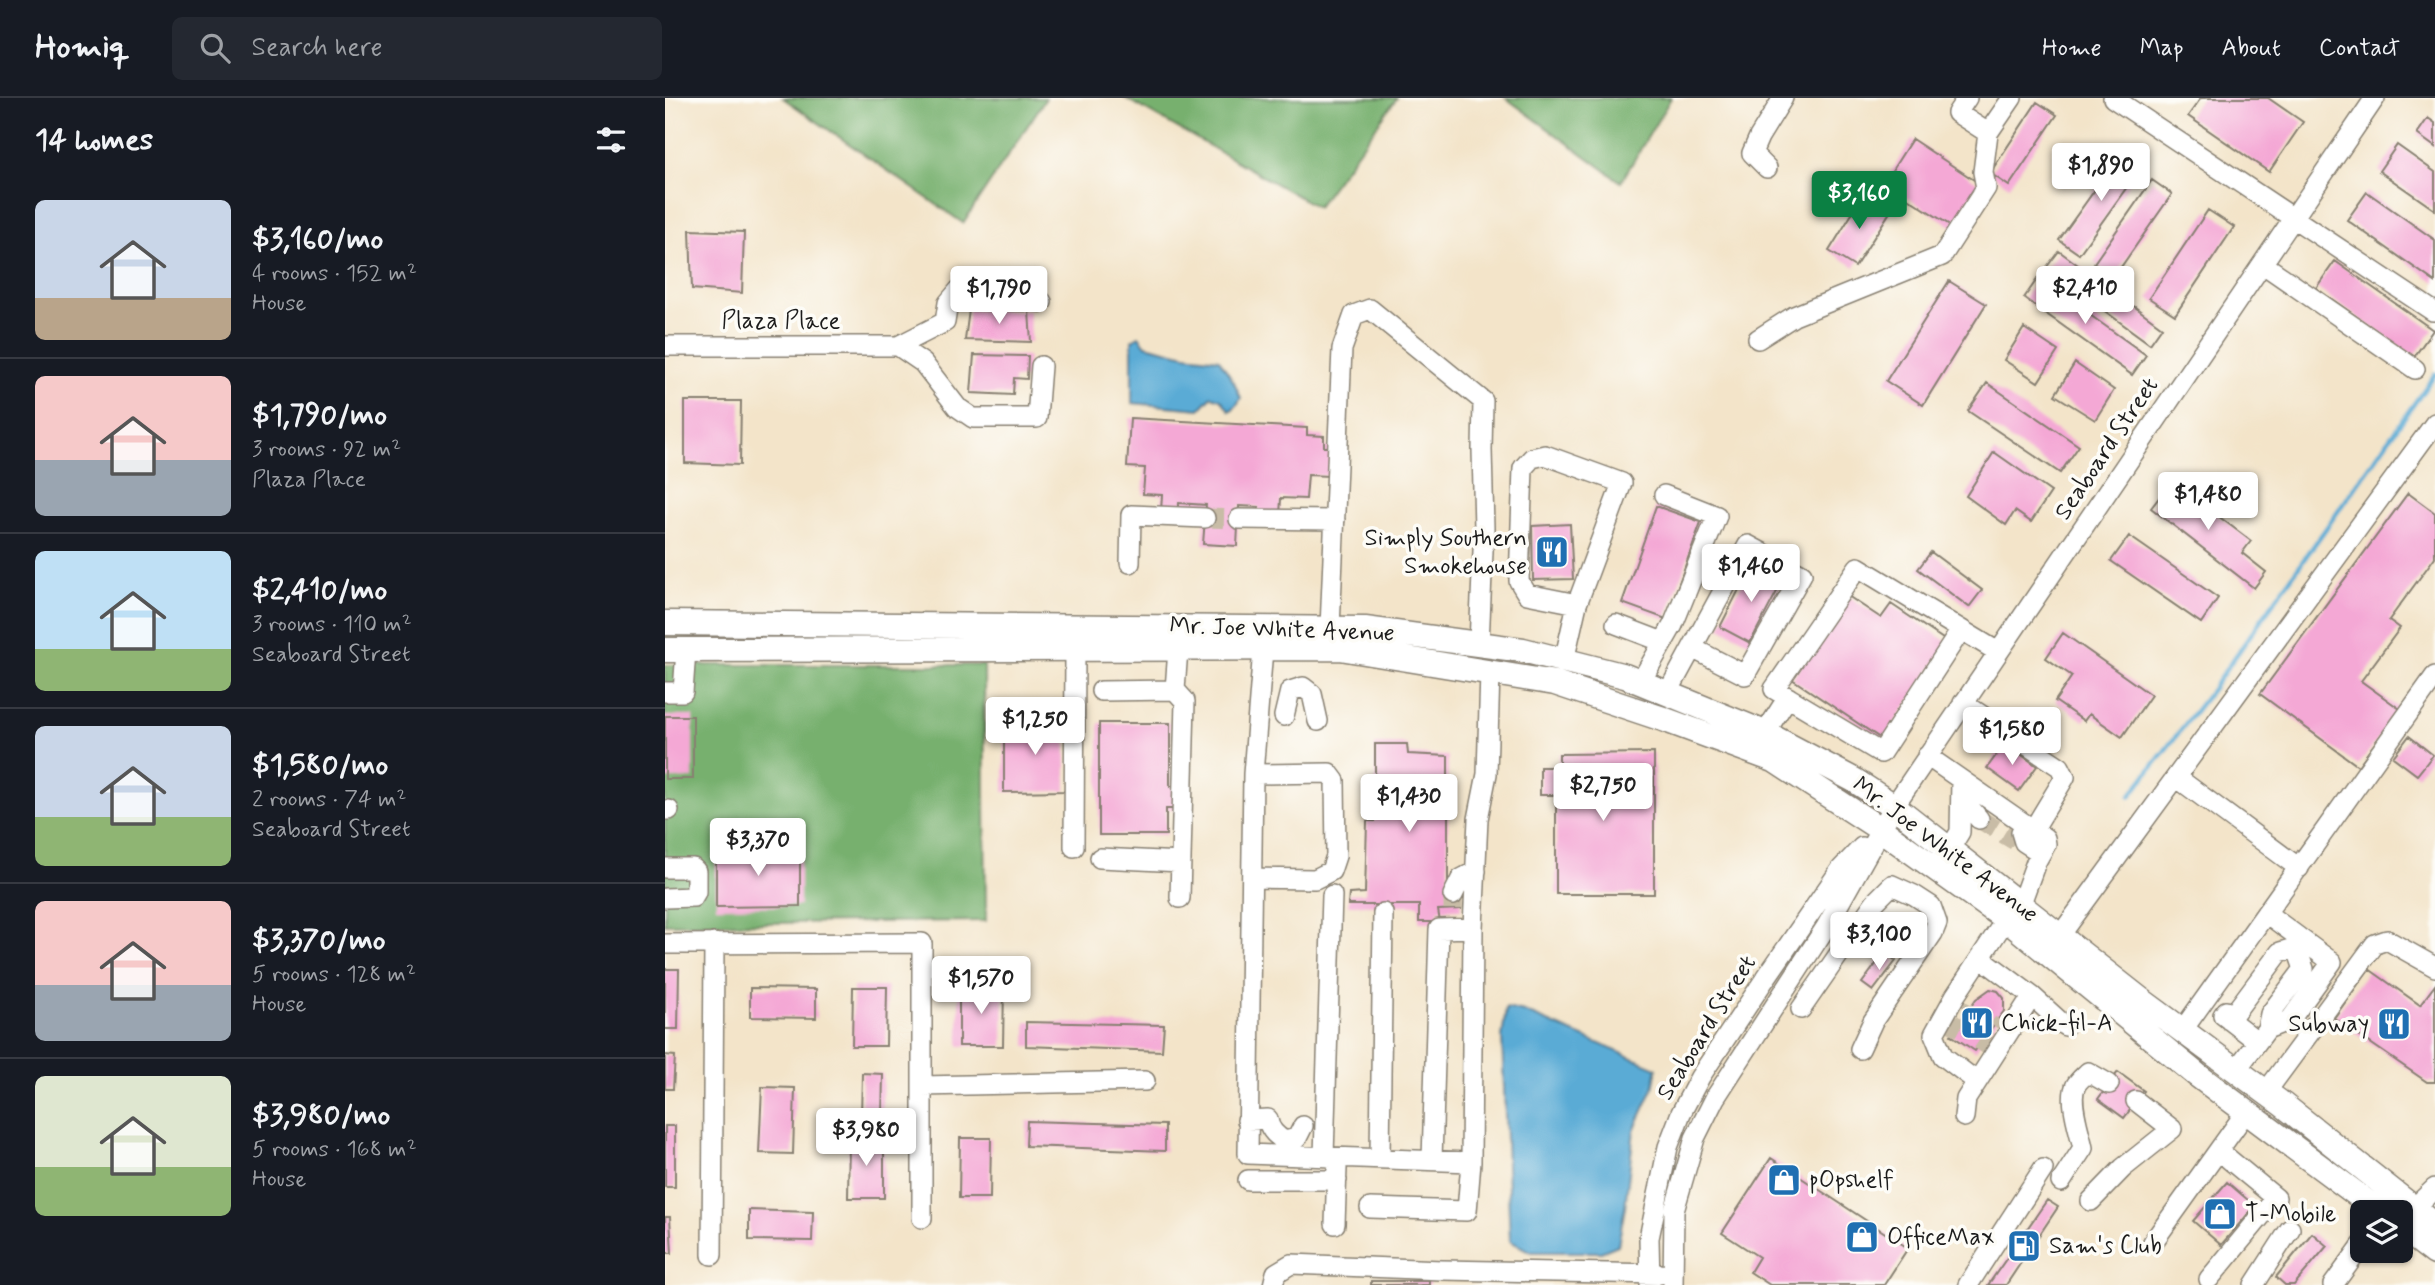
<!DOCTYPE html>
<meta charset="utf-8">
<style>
:root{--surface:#171b24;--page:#242831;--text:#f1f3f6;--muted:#9ea1a6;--line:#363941;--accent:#0b8043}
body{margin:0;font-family:Mynerve,sans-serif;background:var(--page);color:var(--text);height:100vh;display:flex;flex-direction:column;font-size:26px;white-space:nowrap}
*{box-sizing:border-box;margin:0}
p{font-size:23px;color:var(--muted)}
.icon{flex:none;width:38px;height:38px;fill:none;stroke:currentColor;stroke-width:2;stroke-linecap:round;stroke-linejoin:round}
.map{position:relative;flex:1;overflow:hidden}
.drawer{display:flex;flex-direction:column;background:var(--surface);width:665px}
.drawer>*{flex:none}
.buttons{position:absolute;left:1685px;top:1102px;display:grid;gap:14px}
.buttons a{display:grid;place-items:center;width:63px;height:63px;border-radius:10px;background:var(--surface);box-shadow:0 2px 5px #0004;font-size:35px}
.price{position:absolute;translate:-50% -60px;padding:0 16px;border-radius:7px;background:#fff;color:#222;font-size:23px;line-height:46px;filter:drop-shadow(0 2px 4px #0008)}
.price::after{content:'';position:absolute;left:50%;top:42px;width:21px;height:16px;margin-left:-10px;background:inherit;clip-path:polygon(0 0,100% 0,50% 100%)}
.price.selected{background:var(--accent);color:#fff}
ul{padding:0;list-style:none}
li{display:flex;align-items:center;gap:21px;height:175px;padding:0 35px}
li+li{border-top:2px solid var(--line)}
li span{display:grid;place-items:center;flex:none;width:196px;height:140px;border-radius:10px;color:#555}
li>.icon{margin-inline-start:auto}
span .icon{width:84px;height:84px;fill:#fffc;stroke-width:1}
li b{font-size:30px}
h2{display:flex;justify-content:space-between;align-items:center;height:84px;padding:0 35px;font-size:30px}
header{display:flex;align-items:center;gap:42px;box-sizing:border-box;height:98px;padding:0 35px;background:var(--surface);border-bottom:2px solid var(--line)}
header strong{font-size:33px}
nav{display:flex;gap:38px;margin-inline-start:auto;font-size:24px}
.search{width:490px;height:63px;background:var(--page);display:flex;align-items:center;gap:18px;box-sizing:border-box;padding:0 24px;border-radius:10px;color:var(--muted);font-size:26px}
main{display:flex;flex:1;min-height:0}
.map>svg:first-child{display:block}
</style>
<header>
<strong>Homiq</strong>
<div class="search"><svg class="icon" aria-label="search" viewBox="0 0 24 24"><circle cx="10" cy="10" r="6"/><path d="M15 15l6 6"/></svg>Search here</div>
<nav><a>Home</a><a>Map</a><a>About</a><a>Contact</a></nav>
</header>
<main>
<section class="drawer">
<h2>14 homes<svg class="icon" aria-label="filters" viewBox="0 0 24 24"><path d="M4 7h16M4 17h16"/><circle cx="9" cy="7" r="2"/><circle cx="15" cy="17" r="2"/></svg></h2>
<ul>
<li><span style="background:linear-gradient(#c9d6e8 70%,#b9a48a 0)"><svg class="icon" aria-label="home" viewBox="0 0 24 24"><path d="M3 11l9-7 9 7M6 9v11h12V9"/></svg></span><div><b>$3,160/mo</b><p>4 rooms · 152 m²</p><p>House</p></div></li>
<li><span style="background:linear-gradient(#f6c9c9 60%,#9aa5b1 0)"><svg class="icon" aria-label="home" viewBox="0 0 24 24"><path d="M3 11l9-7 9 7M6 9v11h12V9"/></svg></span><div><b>$1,790/mo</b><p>3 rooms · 92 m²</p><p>Plaza Place</p></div></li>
<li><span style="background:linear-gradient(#bfe0f5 70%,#8fb573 0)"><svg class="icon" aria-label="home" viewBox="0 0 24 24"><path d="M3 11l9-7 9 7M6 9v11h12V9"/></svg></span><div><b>$2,410/mo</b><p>3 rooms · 110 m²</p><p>Seaboard Street</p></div></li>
<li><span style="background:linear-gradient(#c9d6e8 65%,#8fb573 0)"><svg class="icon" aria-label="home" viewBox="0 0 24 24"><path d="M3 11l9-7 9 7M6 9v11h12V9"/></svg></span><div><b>$1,580/mo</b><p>2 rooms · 74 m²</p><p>Seaboard Street</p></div></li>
<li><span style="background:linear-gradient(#f6c9c9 60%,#9aa5b1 0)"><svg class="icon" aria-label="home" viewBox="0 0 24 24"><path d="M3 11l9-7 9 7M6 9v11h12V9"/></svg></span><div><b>$3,370/mo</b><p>5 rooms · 128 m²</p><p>House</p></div></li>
<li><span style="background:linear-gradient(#dfe7d0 65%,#8fb573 0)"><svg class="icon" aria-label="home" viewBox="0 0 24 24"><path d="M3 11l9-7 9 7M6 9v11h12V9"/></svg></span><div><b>$3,980/mo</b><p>5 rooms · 168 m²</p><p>House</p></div></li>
</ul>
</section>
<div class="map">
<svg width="1770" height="1187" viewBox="0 0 1770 1187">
<rect width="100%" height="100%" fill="#fdfcf7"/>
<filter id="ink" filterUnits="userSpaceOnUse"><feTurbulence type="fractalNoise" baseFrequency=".0143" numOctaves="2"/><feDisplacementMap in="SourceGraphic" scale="14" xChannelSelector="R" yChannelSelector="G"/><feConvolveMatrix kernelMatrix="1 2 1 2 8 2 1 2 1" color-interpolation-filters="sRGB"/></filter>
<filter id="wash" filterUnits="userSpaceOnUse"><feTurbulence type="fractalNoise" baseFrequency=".00686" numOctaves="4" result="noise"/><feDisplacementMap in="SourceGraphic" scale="28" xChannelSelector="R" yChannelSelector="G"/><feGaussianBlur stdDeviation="1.57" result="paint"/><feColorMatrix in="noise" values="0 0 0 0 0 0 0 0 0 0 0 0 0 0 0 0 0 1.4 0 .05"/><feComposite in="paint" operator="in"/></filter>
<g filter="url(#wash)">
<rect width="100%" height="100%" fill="#f3e4c9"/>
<path fill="#77b06e" stroke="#4a6645" stroke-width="2" d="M 118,0 L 381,0 L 298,125 Z
M 460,0 L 732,0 L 652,109 Z
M 841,0 L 1006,0 L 956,84 Z
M 0,567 L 319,567 L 321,823 L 0,826 Z"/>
<path fill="#5aabd5" stroke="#3b6478" stroke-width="2" d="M 474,238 L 481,247 L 521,257 L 554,261 L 569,284 L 576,300 L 571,308 L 565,313 L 556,301 L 547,298 L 535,311 L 467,305 L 467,242 Z
M 841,910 L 859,914 L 992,970 L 988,991 L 969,1032 L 960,1109 L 953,1147 L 936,1154 L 866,1154 L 845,1143 L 837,940 Z"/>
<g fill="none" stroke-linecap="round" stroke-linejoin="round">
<path stroke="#5aabd5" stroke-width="4.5" d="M 1465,698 L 1548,590 L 1770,276"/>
</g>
<g id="blocks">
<path fill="#f4a8d5" d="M 1536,0 L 1603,0 L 1638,24 L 1604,74 L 1523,18 Z
M 1372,4 L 1392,17 L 1344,88 L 1325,75 Z
M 1763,20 L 1770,25 L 1770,49 L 1752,36 Z
M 1247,41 L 1315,86 L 1288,129 L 1219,85 Z
M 1732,47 L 1770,74 L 1770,112 L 1714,73 Z
M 1457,54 L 1477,68 L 1414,156 L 1394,142 Z
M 1487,82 L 1507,96 L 1449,179 L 1429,165 Z
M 1702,94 L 1770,142 L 1770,184 L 1682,122 Z
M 1198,98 L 1225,114 L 1190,169 L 1164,153 Z
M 1543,112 L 1569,129 L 1510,217 L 1484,200 Z
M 25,132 L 79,134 L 77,195 L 27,191 Z
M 1394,153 L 1497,229 L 1485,246 L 1381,170 Z
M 1670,163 L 1768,232 L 1749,259 L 1651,190 Z
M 1373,180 L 1481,257 L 1467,277 L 1359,200 Z
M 1284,183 L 1321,206 L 1258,307 L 1221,283 Z
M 304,212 L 364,213 L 366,244 L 300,242 Z
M 1359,230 L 1393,253 L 1373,284 L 1339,262 Z
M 309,257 L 363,258 L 362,281 L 349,280 L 348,297 L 306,295 Z
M 1410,265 L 1449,292 L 1430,322 L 1390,297 Z
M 1322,285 L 1414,348 L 1395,375 L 1303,313 Z
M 20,303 L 76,303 L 75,367 L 20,365 Z
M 465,320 L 642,330 L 642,337 L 659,338 L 659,349 L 666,349 L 664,378 L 643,377 L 641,401 L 616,400 L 615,418 L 593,416 L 594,409 L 574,408 L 572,448 L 538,446 L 541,407 L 514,405 L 513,414 L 496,413 L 497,397 L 478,396 L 480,370 L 462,369 Z
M 1329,354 L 1386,394 L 1366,424 L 1350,413 L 1341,427 L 1301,398 Z
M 1507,383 L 1586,443 L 1577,455 L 1601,474 L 1589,490 L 1486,410 Z
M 1743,395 L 1770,415 L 1770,459 L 1724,522 L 1735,530 L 1696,583 L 1735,611 L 1693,668 L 1595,596 Z
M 991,408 L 1036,424 L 1001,521 L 957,505 Z
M 905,426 L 908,481 L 868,482 L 867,428 Z
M 1464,438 L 1553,500 L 1536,525 L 1446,463 Z
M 1266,454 L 1317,492 L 1304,509 L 1253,471 Z
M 1086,468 L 1117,484 L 1085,545 L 1055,529 Z
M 1183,498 L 1216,520 L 1226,506 L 1284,545 L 1218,642 L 1127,581 Z
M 1398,535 L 1486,597 L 1457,639 L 1424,616 L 1419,623 L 1390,603 L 1407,578 L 1381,560 Z
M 0,618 L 28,618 L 28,681 L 0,681 Z
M 401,624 L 401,693 L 339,694 L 339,625 Z
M 434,625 L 505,625 L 505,688 L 514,688 L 514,711 L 501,711 L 501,737 L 434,737 Z
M 1744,638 L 1768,657 L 1752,677 L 1728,659 Z
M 1340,645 L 1372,668 L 1354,693 L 1322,670 Z
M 710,646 L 742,646 L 743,656 L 783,658 L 783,797 L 796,796 L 796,811 L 773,812 L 775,824 L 754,824 L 754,807 L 683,807 L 684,796 L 700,795 L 702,723 L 710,723 Z
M 989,655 L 989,796 L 891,796 L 891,697 L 875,697 L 875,669 L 894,669 L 894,656 Z
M 135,752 L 135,808 L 51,809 L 51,753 Z
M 1220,854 L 1231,863 L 1208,893 L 1197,885 Z
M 0,871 L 14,871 L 13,931 L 0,931 Z
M 1704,871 L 1755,907 L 1770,887 L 1770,984 L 1762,984 L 1669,920 Z
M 294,888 L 339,888 L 338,948 L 294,948 Z
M 188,889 L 222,889 L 221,948 L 187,948 Z
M 85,890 L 151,891 L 151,920 L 85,919 Z
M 1325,891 L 1333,893 L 1339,900 L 1339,913 L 1310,953 L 1286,937 L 1311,901 Z
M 361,924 L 499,927 L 497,953 L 361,948 Z
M 0,957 L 10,958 L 8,991 L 0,991 Z
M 1453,974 L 1479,993 L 1459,1020 L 1433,1001 Z
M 197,975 L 218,976 L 217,1020 L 196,1019 Z
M 97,989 L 130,990 L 128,1056 L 94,1055 Z
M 362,1023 L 500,1027 L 500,1053 L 361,1048 Z
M 0,1028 L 10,1028 L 10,1089 L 0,1089 Z
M 219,1039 L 219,1100 L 183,1100 L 184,1040 Z
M 295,1040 L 326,1040 L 325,1100 L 294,1100 Z
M 1106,1060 L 1243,1150 L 1219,1187 L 1105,1187 L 1085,1174 L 1094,1159 L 1057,1135 Z
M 1562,1084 L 1590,1108 L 1556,1147 L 1528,1123 Z
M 1382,1102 L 1393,1109 L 1341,1187 L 1323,1187 Z
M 84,1112 L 148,1114 L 147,1143 L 84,1142 Z
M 0,1119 L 5,1119 L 7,1155 L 0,1155 Z
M 1647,1135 L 1662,1148 L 1629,1187 L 1620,1187 L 1611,1179 Z
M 706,1183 L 764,1183 L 764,1187 L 706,1187 Z"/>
</g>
</g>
<g filter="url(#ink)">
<use href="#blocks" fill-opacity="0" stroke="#888072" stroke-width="2"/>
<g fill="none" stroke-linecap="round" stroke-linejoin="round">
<path stroke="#c8bca6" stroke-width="19" stroke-dasharray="19 10" stroke-linecap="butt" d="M 540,420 L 574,421
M 1314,721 L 1350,743
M 788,811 L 788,797
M 1283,934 L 1300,903
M 1317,955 L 1338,924"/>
<defs>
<path id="minor" d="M 1302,0 L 1292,15 L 1323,35 L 1347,0
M 1448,0 L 1768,213
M 1102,70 L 1087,55 L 1094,39 L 1118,0
M 1598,166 L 1750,271
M 1093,241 L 1129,218 L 1277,158 L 1321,90 L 1318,74 L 1323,35
M 0,248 L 233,248 L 280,224 L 283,205 L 294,192 L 377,204
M 233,248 L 258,265 L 292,309 L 308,320 L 372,320 L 376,268
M 574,421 L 670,422
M 465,465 L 466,417 L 540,420
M 951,526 L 998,544
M 665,530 L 677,251 L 689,217 L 705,211 L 818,303 L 817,352 L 819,430 L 814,546
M 1296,532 L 1216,655 L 1109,591 L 1193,469 L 1333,554
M 598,551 L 588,676 L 583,1056 L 806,1064 L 802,1113 L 705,1110
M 899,563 L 912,506 L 957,385 L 880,357 L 867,360 L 858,370 L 854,483 L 862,496 L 912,506
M 975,585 L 1008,527 L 1052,418 L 999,397
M 510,592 L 520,603 L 515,800
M 436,593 L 510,592 L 513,551
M 0,594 L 18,594 L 21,552
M 1002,596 L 1083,447 L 1137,476 L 1080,577 L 1027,550
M 1298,605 L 1395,669 L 1400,679 L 1368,732
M 619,618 L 625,593 L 638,589 L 647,596 L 653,623
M 1100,635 L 1123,599
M 1262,658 L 1380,740 L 1381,746 L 1371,764 L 1355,808
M 1511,679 L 1634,770
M 1296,705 L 1306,711 L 1314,721
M 0,712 L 4,712
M 1356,734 L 1359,744 L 1376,755
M 409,749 L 410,551
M 1284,752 L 1295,734 L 1296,682
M 435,760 L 516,764
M 0,770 L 28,770 L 31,773 L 31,794 L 28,799 L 0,800
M 587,780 L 650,781 L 666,773 L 671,758 L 670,683 L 664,675 L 588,676
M 788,797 L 796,781 L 811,773
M 1394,839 L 1770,325
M 0,846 L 257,845 L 257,1120
M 1316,860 L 1367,898 L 1400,928
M 1136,911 L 1210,804 L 1227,787 L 1249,797 L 1266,808 L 1272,825 L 1268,835 L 1208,923 L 1195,951
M 1561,913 L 1558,917 L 1592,943
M 1564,922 L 1615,854 L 1625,851 L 1633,854 L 1639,871 L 1605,916 L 1602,931
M 1517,933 L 1770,578
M 1571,972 L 1602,931 L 1625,922 L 1667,864 L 1601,815
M 1311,983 L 1278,958 L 1269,936 L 1290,898 L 1341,821
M 257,988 L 480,983
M 1601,994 L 1710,846 L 1722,842 L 1770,869
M 1299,1019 L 1301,1001 L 1367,898
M 582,1022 L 603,1021 C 604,1032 611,1038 620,1043 L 632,1040 L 638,1028
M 659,1058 L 667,797
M 715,1059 L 718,815
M 767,1062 L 774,831 L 808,830
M 806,1064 L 808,830 L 813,721 L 822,676 L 825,574
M 583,1082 L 672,1082
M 1396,1084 L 1418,1050 C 1415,1034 1403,1002 1411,987 C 1413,983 1419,978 1423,974 L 1444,986
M 1426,1103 L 1458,1070 L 1507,1031 L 1471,1003
M 1736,1116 L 1749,1110 L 1770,1090
M 670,1126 L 672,1070
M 1488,1144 L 1581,1014
M 47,1157 L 49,845
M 1544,1181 L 1611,1100 L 1554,1053
M 608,1187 L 611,1175 L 626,1166 L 777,1172 L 996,1176
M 985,1187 L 984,1140 L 1003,1049 L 1016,1015 L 1035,979 L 1098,884 L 1176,771 L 1197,749
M 1008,1187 L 1009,1113 L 1030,1040 L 1050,1000 L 1161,829 L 1229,708 L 1710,0
M 1303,1187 L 1378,1071
M 1589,1187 L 1625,1131
M 1668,1187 L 1698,1146"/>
<path id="major" d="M 0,525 L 700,531 L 858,552 L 960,578 L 1100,635 L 1189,682 L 1229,708 L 1476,902 L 1617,1006 L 1770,1127
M 0,552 L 675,550 L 890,585 L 998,621 L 1109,662 L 1215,731 L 1341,821 L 1532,977 L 1717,1115
M 1736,1129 L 1770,1155"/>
</defs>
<use href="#minor" stroke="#888072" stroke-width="22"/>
<use href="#major" stroke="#888072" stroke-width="27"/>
<use href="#minor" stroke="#fff" stroke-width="19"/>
<use href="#major" stroke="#fff" stroke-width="24"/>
</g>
</g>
<defs>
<symbol id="restaurant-square" viewBox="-11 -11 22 22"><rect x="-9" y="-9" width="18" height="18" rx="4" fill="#1f6fb2" stroke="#fdfcf7"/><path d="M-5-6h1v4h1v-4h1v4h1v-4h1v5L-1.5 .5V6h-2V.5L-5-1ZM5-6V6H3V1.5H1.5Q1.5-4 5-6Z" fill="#fff"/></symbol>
<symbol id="shop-square" viewBox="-11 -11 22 22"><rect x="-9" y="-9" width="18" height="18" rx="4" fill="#1f6fb2" stroke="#fdfcf7"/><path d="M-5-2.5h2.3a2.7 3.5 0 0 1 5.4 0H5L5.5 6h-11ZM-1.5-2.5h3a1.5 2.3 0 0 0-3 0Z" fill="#fff"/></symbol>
<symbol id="fuel-square" viewBox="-11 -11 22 22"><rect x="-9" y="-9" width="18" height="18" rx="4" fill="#1f6fb2" stroke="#fdfcf7"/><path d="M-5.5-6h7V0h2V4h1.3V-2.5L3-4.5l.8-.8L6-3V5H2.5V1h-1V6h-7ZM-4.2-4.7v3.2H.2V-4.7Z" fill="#fff"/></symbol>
</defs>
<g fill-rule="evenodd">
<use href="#restaurant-square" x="868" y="435" width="38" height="38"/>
<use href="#restaurant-square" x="1293" y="906" width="38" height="38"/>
<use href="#restaurant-square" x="1710" y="907" width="38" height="38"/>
<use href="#shop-square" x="1100" y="1063" width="38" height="38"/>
<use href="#shop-square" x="1536" y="1097" width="38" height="38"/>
<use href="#shop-square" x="1178" y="1120" width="38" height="38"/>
<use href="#fuel-square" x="1340" y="1129" width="38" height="38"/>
</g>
<g text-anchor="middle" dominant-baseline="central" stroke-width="7" stroke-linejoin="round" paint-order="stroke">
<g font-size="24" fill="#1c1c1c" stroke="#fdfcf7">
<text x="116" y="223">Plaza Place</text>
<text transform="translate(1442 351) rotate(-56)">Seaboard Street</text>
<text transform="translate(617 532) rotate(2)">Mr. Joe White Avenue</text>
<text transform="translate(1280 752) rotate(37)">Mr. Joe White Avenue</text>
<text transform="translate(1042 930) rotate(-58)">Seaboard Street</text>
</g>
<g font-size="24" fill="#1c1c1c" stroke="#fdfcf7" text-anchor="start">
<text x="862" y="440" text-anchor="end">Simply Southern<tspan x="862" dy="28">Smokehouse</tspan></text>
<text x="1336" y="925">Chick-fil-A</text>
<text x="1704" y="926" text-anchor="end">Subway</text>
<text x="1144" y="1082">pOpshelf</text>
<text x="1580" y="1116">T-Mobile</text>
<text x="1222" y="1139">OfficeMax</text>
<text x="1384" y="1148">Sam's Club</text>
</g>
</g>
</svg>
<div class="buttons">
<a><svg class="icon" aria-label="layers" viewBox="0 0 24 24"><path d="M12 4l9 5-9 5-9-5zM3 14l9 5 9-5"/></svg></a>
</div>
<b class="price" style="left:1436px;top:105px">$1,890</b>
<b class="price selected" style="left:1194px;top:133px">$3,160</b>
<b class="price" style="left:334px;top:228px">$1,790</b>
<b class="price" style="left:1420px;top:228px">$2,410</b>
<b class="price" style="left:1543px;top:434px">$1,480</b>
<b class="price" style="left:1086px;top:506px">$1,460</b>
<b class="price" style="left:370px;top:659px">$1,250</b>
<b class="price" style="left:1347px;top:669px">$1,580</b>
<b class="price" style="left:938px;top:725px">$2,750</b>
<b class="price" style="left:744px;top:736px">$1,430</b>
<b class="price" style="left:93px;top:780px">$3,370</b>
<b class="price" style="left:1214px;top:874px">$3,100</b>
<b class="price" style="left:316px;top:918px">$1,570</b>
<b class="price" style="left:201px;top:1070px">$3,980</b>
</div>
</main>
